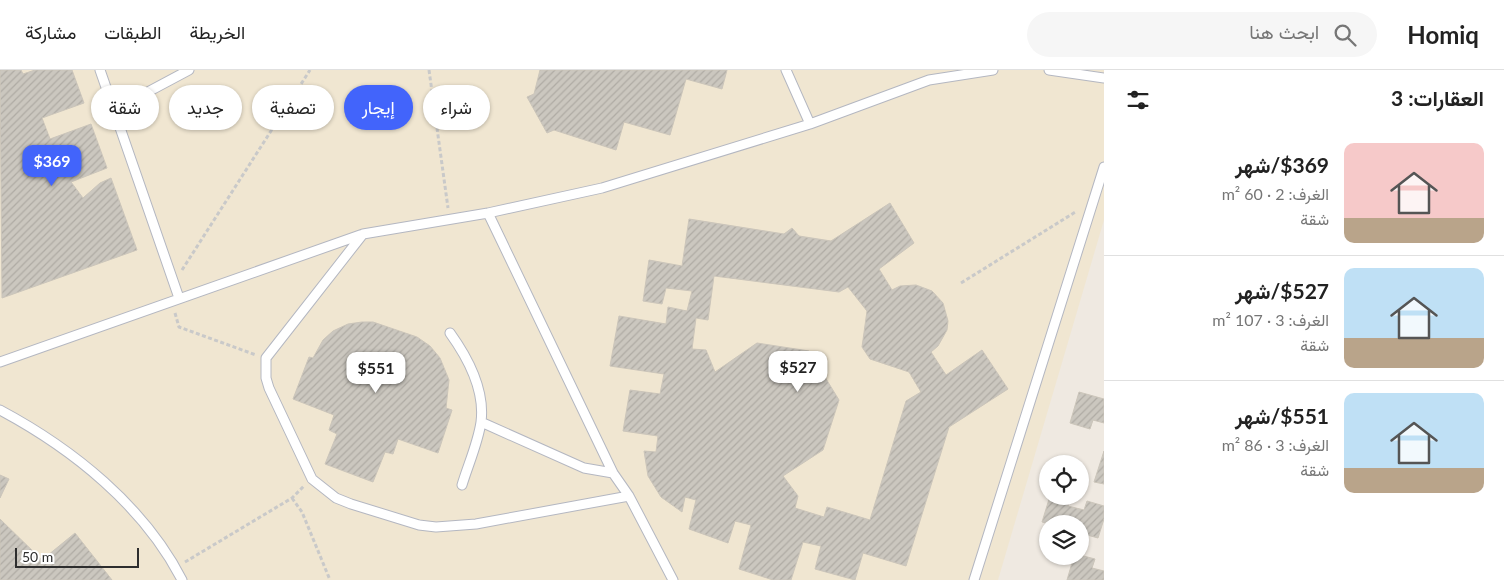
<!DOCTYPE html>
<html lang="ar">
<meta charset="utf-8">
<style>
:root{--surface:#fff;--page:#f6f6f6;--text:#222;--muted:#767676;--line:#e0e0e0;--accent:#4264fb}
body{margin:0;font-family:Lato,Vazirmatn,sans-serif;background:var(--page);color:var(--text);direction:rtl;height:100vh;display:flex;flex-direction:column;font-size:19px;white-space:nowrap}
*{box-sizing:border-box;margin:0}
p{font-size:16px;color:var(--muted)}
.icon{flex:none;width:28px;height:28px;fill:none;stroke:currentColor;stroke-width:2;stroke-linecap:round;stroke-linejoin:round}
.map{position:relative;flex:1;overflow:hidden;direction:ltr}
.details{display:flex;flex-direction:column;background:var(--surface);width:400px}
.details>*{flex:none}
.top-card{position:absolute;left:15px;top:15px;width:475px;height:45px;direction:rtl;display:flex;gap:10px}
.buttons{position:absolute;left:1039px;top:385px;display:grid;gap:10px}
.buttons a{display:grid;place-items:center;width:50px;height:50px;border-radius:50%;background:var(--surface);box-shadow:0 1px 4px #0004;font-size:25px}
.scale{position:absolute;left:15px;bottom:12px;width:124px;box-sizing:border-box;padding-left:5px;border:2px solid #2e2e2e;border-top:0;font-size:14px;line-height:18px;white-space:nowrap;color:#2e2e2e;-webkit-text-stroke:4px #fff;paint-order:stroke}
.price{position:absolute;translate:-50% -42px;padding:0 11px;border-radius:10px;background:#fff;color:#222;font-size:16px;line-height:32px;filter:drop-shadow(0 1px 2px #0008)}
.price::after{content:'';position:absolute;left:50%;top:30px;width:15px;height:11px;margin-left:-8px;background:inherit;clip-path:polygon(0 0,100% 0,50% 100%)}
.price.on{background:var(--accent);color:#fff}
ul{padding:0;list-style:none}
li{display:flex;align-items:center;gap:15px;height:125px;padding:0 20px}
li+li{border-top:1px solid var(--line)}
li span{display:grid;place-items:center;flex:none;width:140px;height:100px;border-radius:10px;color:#555}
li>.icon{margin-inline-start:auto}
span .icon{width:60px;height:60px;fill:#fffc;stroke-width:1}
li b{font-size:21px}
h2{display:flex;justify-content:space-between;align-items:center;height:60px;padding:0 20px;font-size:21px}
.tag{padding:0 18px;border-radius:22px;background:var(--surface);box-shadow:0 1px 4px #0004;font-size:18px;line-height:45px}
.tag.on{background:var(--accent);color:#fff}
header{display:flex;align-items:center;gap:30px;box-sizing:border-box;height:70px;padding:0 25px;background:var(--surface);border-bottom:1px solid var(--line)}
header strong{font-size:24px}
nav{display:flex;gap:28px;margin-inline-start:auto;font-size:18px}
.search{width:350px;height:45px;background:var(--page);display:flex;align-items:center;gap:12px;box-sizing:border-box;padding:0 18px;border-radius:28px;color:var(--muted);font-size:19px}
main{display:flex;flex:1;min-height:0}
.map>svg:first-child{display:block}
</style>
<header>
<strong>Homiq</strong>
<div class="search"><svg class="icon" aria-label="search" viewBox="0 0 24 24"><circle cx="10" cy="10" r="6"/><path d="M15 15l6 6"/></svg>ابحث هنا</div>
<nav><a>الخريطة</a><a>الطبقات</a><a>مشاركة</a></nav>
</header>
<main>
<section class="details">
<h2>العقارات: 3<svg class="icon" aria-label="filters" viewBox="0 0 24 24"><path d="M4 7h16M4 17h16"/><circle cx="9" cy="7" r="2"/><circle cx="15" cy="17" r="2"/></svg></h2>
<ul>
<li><span style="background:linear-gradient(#f6c9c9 75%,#b9a48a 0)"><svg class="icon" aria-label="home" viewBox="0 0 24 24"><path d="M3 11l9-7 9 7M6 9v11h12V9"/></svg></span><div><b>$369/شهر</b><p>الغرف: 2 · 60 m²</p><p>شقة</p></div></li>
<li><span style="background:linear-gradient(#bfe0f5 70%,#b9a48a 0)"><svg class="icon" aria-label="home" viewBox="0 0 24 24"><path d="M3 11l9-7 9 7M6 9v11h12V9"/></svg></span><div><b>$527/شهر</b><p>الغرف: 3 · 107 m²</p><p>شقة</p></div></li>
<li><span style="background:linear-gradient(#bfe0f5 75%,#b9a48a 0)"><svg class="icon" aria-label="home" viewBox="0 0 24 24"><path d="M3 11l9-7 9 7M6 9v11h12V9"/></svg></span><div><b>$551/شهر</b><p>الغرف: 3 · 86 m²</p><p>شقة</p></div></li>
</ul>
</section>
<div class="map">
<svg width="1104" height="510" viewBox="0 0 1104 510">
<defs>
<pattern id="building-hatch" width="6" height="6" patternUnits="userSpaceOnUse" patternTransform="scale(1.25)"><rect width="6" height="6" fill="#cbc7bf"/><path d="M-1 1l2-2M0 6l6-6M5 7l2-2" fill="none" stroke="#afaba4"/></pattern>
</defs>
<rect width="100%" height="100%" fill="#efe9e1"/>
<path fill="#f0e6d1" d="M 0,0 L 1104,0 L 1104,150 L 998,510 L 0,510 Z"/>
<path fill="url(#building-hatch)" stroke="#cbc5ba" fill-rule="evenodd" d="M 0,0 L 21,0 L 23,4 L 35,0 L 72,0 L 84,33 L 42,48 L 50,69 L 91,54 L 107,98 L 71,112 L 83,128 L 100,113 L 111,108 L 137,180 L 2,228 Z
M 540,0 L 727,0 L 722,19 L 686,9 L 670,65 L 624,52 L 616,80 L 554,60 L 547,63 L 527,27 L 534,24 Z
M 890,133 L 914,173 L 879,199 L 892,220 L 900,216 L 916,215 L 932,221 L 943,233 L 948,251 L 947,260 L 938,276 L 931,282 L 946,305 L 982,280 L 1008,319 L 949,357 L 906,496 L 863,483 L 855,510 L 815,499 L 821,476 L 803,472 L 791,510 L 773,510 L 739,499 L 751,455 L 735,451 L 728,473 L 689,459 L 696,430 L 685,427 L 682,442 L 661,427 L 648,406 L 644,381 L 656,382 L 658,366 L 623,361 L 630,320 L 660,324 L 664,304 L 610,296 L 619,246 L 666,254 L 668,237 L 687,241 L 692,221 L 666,218 L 662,234 L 643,231 L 649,190 L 682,196 L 689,149 L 784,164 L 792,158 L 799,166 L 831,171 ZM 714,206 L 839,222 L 848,217 L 867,241 L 862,277 L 870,289 L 909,302 L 921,322 L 906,331 L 870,450 L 827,437 L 824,447 L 795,438 L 798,426 L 783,406 L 823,380 L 839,330 L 809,281 L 757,273 L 715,302 L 706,280 L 692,279 L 696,248 L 708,250 Z
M 362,252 L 373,252 L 417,267 L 430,276 L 440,288 L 449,310 L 446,338 L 452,340 L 438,383 L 398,369 L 393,384 L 385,382 L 373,412 L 325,394 L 337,364 L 329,360 L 334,345 L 293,329 L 309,287 L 313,288 L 323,270 L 333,261 L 348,254 Z
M 1079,322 L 1104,329 L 1104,353 L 1093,350 L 1090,359 L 1070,353 Z
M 1104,381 L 1104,414 L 1094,412 Z
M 0,405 L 9,409 L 0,428 Z
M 1050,426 L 1071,427 L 1068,436 L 1084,440 L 1087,431 L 1104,436 L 1104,449 L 1098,468 L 1080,463 L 1080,454 L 1050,454 L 1042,452 Z
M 0,449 L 42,490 L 75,463 L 112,510 L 0,510 Z
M 1080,485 L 1095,489 L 1092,498 L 1104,501 L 1104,510 L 1067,510 L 1074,486 Z"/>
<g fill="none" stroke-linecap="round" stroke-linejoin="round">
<defs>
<path id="lane" d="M 100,0 L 179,228
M 786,0 L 810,54
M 1049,0 L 1104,8
M 114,40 L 189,0
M 488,143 L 613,403 L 629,426 L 673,510
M 363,164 L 266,288 L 266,308 L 269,318 L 312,409 L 336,428 L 351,434 L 419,455 L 436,457 L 476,454 L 629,426
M 450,263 C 468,288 485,321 481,352 C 478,373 468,395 462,415
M 0,292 L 363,164 L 488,143 L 602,118 L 810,54 L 929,10 L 993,0
M 0,340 C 73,379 144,436 182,510
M 481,352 L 584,398 L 613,403
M 974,510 L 1104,97"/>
</defs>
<use href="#lane" stroke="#b4b7c1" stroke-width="11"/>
<path stroke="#c9c9c9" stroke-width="3" stroke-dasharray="4 2.5" stroke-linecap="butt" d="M 429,0 L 448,138
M 182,200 L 310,0
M 961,213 L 1077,141
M 175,243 L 179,257 L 256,285
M 292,428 L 302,442 L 330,510
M 185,492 L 292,428 L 304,416"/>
<use href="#lane" stroke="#fff" stroke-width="9"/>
</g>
</svg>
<div class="buttons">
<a><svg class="icon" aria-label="locate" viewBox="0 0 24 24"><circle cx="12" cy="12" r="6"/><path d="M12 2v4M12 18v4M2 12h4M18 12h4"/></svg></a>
<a><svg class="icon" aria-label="layers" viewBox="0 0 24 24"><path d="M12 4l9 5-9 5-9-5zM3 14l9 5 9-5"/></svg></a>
</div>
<div class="scale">50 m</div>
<b class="price on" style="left:52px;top:117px">$369</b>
<b class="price" style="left:798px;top:323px">$527</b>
<b class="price" style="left:376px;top:324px">$551</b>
<div class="top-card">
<a class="tag">شراء</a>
<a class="tag on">إيجار</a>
<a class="tag">تصفية</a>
<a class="tag">جديد</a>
<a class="tag">شقة</a>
</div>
</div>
</main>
